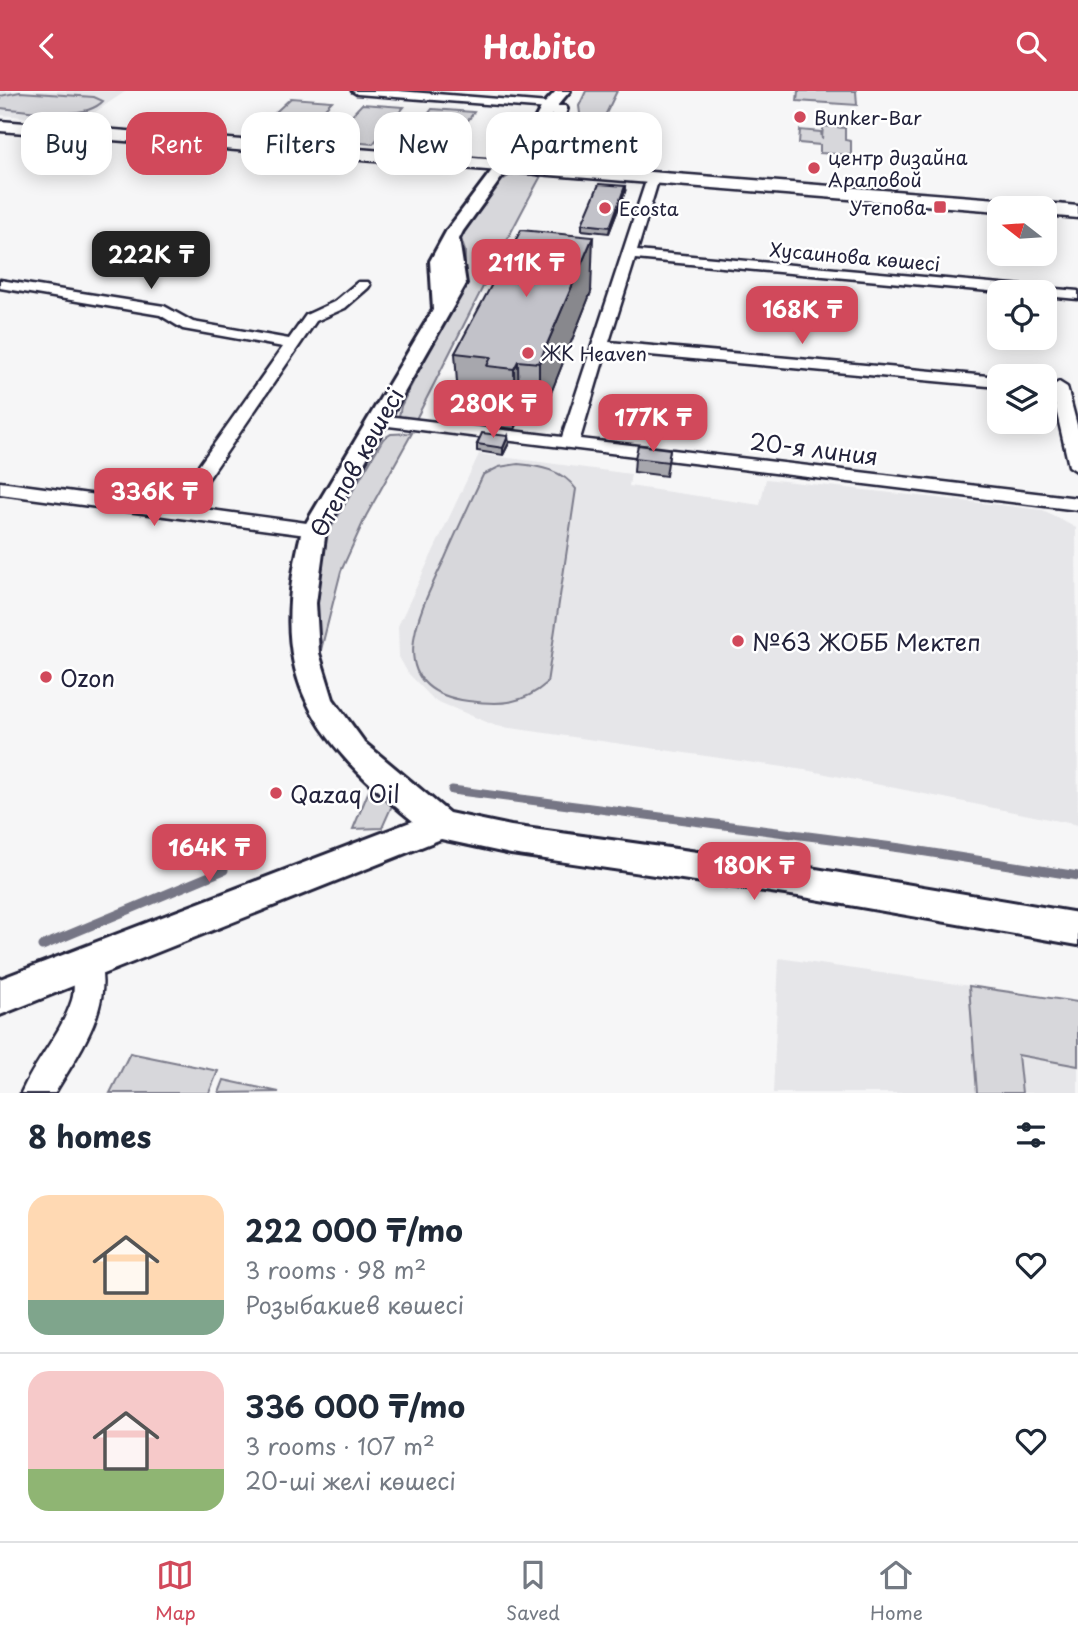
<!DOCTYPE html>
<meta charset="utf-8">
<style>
:root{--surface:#fff;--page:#f2f2f3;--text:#1f2937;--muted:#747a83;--line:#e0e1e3;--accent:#d1495b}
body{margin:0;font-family:"Playpen Sans",sans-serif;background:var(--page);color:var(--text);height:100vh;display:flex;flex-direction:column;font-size:26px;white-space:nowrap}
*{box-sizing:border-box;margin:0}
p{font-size:23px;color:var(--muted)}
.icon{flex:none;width:38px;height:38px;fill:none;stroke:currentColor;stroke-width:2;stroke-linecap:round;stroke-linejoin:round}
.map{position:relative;height:1002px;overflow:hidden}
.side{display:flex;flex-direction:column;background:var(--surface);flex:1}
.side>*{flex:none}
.hud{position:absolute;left:21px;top:21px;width:700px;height:63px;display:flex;gap:14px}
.needle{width:46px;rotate:287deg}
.tools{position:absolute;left:987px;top:105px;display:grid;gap:14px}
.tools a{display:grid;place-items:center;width:70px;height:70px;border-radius:14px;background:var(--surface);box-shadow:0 4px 18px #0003;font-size:35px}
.price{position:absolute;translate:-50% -60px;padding:0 16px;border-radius:14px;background:var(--accent);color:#fff;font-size:23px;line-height:46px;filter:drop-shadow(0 2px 4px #0008)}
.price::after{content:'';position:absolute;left:50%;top:42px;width:21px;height:16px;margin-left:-10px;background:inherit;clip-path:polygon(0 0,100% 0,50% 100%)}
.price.active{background:#222;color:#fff}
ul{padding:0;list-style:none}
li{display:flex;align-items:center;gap:21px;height:175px;padding:0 28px}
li+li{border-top:2px solid var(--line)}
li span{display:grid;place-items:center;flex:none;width:196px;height:140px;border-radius:21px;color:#555}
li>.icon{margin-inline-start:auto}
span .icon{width:84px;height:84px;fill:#fffc;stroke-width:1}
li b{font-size:30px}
h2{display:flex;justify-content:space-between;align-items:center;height:84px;padding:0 28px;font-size:30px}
.tag{padding:0 24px;border-radius:21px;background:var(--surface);box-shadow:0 4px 18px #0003;font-size:24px;line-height:63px}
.tag.active{background:var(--accent);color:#fff}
header{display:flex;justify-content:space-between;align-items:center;height:91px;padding:0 28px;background:var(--accent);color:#fff;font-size:32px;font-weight:700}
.dock{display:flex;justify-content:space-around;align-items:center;height:98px;border-top:2px solid var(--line);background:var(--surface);font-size:19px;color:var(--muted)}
.dock a{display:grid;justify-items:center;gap:4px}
.dock .active{color:var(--accent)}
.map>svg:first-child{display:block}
</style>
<header><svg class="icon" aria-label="back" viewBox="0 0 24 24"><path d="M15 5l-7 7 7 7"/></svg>Habito<svg class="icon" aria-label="search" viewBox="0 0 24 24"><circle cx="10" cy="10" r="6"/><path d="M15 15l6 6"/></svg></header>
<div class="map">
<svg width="1078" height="1002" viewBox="0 0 1078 1002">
<rect width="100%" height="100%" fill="#f6f6f7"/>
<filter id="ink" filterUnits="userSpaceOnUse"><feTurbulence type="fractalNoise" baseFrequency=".0143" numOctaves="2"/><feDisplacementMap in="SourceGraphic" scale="14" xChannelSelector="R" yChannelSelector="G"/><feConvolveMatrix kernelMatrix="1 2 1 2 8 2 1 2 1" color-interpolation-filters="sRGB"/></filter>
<g filter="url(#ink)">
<path fill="#e6e6e9" d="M 0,0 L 126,0 L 82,30 L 0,24 Z
M 479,363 L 631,383 L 629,395 L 760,414 L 766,388 L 1043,419 L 1076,437 L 1078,734 L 811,680 L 496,635 L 434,609 L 408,582 L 399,566 L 398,535 Z
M 779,867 L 1078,911 L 1078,1002 L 773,1002 Z"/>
<path fill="#d7d7db" stroke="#7c7c8b" stroke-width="2" d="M 586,0 L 617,0 L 583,70 L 567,69 L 582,38 L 579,15 Z
M 798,0 L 856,0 L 857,14 L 797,10 Z
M 20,1 L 94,6 L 103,10 C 84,31 27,19 0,17 L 0,5 Z
M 291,7 L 332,10 L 296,47 L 252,43 Z
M 362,13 L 404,16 L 373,53 L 328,49 Z
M 432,18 L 474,21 L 447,59 L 402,56 Z
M 823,35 L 845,37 L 845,49 L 851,50 L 851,64 L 820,62 L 820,54 L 799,52 L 800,39 L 821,41 L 822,48 Z
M 516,82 L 541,85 C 497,165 458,247 416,328 L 407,330 L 399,325 L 401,315 L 465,188 L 465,160 L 460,145 C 474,122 488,91 516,82 Z
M 412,342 L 366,425 L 341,480 L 322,555 L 315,529 L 324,449 L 383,348 L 391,343 Z
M 518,373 C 539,375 563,379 576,398 L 547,592 C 522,614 500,614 468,610 C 378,598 420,519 445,467 C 457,439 470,412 483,384 L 499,376 Z
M 370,697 L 394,710 L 382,737 L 353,738 Z
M 969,895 L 1078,911 L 1078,975 L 1018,964 L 1022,1002 L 977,1002 Z
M 130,962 L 218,980 L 209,1002 L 110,1002 Z
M 224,989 L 279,1001 L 219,1002 Z"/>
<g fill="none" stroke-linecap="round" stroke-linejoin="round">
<path stroke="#767685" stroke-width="9" d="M 452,699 L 901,757 L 1078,785
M 42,855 L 224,779"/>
<defs>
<path id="minor" d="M 352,0 L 398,0 L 549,12 L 554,15 L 549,18 L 357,3 Z
M 653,83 L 659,87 L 637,160 L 1078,200 L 1078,208 L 1045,205 L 1045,201 L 1000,201 L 635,168 L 609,251 L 999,286 L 999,296 L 606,260 L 580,348 L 1078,407 L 1078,419 L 372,333 L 369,329 L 378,324 L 562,346 L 647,87 Z
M 0,189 L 164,215 L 193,231 L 289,248 L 306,224 L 334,211 L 358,191 L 368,191 L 370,194 L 368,197 L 345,217 L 316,230 L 189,416 L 314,433 L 321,435 L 324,439 L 321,443 L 314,445 L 0,403 L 0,391 L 171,414 L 283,256 L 183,238 L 160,224 L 0,197 Z
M 1059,291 L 1067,296 L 1078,338 L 1078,381 L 1069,375 L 1051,296 Z
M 86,857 L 96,861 C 118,910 79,961 55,1002 L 21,1002 C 35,970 61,943 72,909 C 77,893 69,877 76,861 Z"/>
<path id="tertiary" d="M 556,0 L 570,0 L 557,15 L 565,15 L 567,18 L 547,78 L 539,83 L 531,78 L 552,23 L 540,44 L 515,68 L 463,140 L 459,148 L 466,193 L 326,439 L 316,512 L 319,562 L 333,608 L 365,652 L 449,722 L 511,735 L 798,775 L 1078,822 L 1078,854 L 798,805 L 511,763 L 441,748 L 0,924 L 0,888 L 413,730 C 305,642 267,580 302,439 L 433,219 L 430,170 L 447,139 L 505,62 L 529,39 L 542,15 Z"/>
<path id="secondary" d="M 0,30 L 1034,111 L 1078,115 L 1078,127 L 1045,124 L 1045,117 L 999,117 L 999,120 L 0,40 Z"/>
</defs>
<use href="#minor" stroke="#22223b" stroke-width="5"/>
<use href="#tertiary" stroke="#22223b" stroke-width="6"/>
<use href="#secondary" stroke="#22223b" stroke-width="5"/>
<use href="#minor" fill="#fff" fill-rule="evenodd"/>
<use href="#tertiary" fill="#fff" fill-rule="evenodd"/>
<use href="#secondary" fill="#fff" fill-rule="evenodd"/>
</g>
<path fill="#a7a7ad" stroke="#22223b" stroke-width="2" d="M 625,101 L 609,142 L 582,139 L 582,133 Z
M 591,201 L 539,332 L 519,329 L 515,338 L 489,335 L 489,326 L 459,322 L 455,262 Z
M 509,352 L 503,364 L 477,360 L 477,353 Z
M 670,358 L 666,385 L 634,381 L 635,367 Z"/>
<path fill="#88888d" stroke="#22223b" stroke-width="2" d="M 625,95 L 625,101 L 609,142 L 610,136 Z
M 593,146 L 591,201 L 539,332 L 539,272 Z
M 518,270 L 519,329 L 515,338 L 514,278 Z
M 508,345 L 509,352 L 503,364 L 503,357 Z"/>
<path fill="#c2c2c9" stroke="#22223b" stroke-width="2" d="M 599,93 L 625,95 L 610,136 L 582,133 Z
M 521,139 L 593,146 L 539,272 L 518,270 L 514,278 L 487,275 L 491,266 L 455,262 Z
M 482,342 L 508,345 L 503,357 L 477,353 Z
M 638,354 L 670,358 L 668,371 L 635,367 Z"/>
</g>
<g fill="#d1495b" stroke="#fff" stroke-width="2.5">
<circle cx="800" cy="26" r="7"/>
<circle cx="814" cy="77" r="7"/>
<rect x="933" y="109" width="14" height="14" rx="3.5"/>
<circle cx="605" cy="117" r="7"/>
<circle cx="528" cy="262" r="7"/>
<circle cx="738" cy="550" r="7"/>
<circle cx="46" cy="586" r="7"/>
<circle cx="276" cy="702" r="7"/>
</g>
<g text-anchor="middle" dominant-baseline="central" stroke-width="5" stroke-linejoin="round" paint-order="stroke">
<g font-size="19" fill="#22223b" stroke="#fff" text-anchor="start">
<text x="814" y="26">Bunker-Bar</text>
<text x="828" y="66">центр дизайна<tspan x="828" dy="22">Араповой</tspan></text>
<text x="926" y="116" text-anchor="end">Утепова</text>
<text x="619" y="117">Ecosta</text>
<text x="542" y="262">ЖК Heaven</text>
</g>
<g font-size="19" fill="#22223b" stroke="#fff">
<text transform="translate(855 165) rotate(5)">Хусаинова көшесі</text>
</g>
<g font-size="23" fill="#22223b" stroke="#fff">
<text transform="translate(814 357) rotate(7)">20-я линия</text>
<text transform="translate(356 371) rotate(-61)">Өтепов көшесі</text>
</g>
<g font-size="23" fill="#22223b" stroke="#fff" text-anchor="start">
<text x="752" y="550">№63 ЖОББ Мектеп</text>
<text x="60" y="586">Ozon</text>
<text x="290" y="702">Qazaq Oil</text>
</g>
</g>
</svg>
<div class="tools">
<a><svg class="needle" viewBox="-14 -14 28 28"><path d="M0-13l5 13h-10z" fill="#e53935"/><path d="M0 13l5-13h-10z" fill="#747a83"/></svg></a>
<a><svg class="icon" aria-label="locate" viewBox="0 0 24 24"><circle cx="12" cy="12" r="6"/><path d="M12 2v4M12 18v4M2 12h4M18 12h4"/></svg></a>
<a><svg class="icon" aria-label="layers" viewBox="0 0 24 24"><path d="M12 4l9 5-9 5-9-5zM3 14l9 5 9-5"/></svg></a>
</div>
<b class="price active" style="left:151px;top:200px">222K ₸</b>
<b class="price" style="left:526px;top:208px">211K ₸</b>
<b class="price" style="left:802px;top:255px">168K ₸</b>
<b class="price" style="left:493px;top:349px">280K ₸</b>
<b class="price" style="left:653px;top:363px">177K ₸</b>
<b class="price" style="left:154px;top:437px">336K ₸</b>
<b class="price" style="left:209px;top:793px">164K ₸</b>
<b class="price" style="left:754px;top:811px">180K ₸</b>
<div class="hud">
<a class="tag">Buy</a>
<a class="tag active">Rent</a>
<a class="tag">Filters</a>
<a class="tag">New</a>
<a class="tag">Apartment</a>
</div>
</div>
<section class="side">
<h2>8 homes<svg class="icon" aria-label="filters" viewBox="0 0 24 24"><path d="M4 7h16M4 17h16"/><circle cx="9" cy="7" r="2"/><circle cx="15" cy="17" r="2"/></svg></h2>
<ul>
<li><span style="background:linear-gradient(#ffd9b3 75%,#7fa58c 0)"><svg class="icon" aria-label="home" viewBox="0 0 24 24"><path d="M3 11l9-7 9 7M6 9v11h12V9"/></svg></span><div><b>222 000 ₸/mo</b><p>3 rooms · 98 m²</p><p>Розыбакиев көшесі</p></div><svg class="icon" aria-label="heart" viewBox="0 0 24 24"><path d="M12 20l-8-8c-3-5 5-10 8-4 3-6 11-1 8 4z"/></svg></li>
<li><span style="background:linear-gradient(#f6c9c9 70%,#8fb573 0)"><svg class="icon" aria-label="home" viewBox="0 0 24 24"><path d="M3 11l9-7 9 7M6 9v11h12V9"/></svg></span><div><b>336 000 ₸/mo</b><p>3 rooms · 107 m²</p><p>20-ші желі көшесі</p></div><svg class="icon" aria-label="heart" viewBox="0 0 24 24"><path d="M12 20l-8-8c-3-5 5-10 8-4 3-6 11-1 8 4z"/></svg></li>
</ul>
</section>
<nav class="dock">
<a class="active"><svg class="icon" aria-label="map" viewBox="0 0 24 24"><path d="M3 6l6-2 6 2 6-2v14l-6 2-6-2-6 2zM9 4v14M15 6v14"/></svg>Map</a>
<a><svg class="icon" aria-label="saved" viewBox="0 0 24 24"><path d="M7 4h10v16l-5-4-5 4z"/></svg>Saved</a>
<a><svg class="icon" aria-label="home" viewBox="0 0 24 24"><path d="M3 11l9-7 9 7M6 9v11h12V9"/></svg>Home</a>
</nav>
